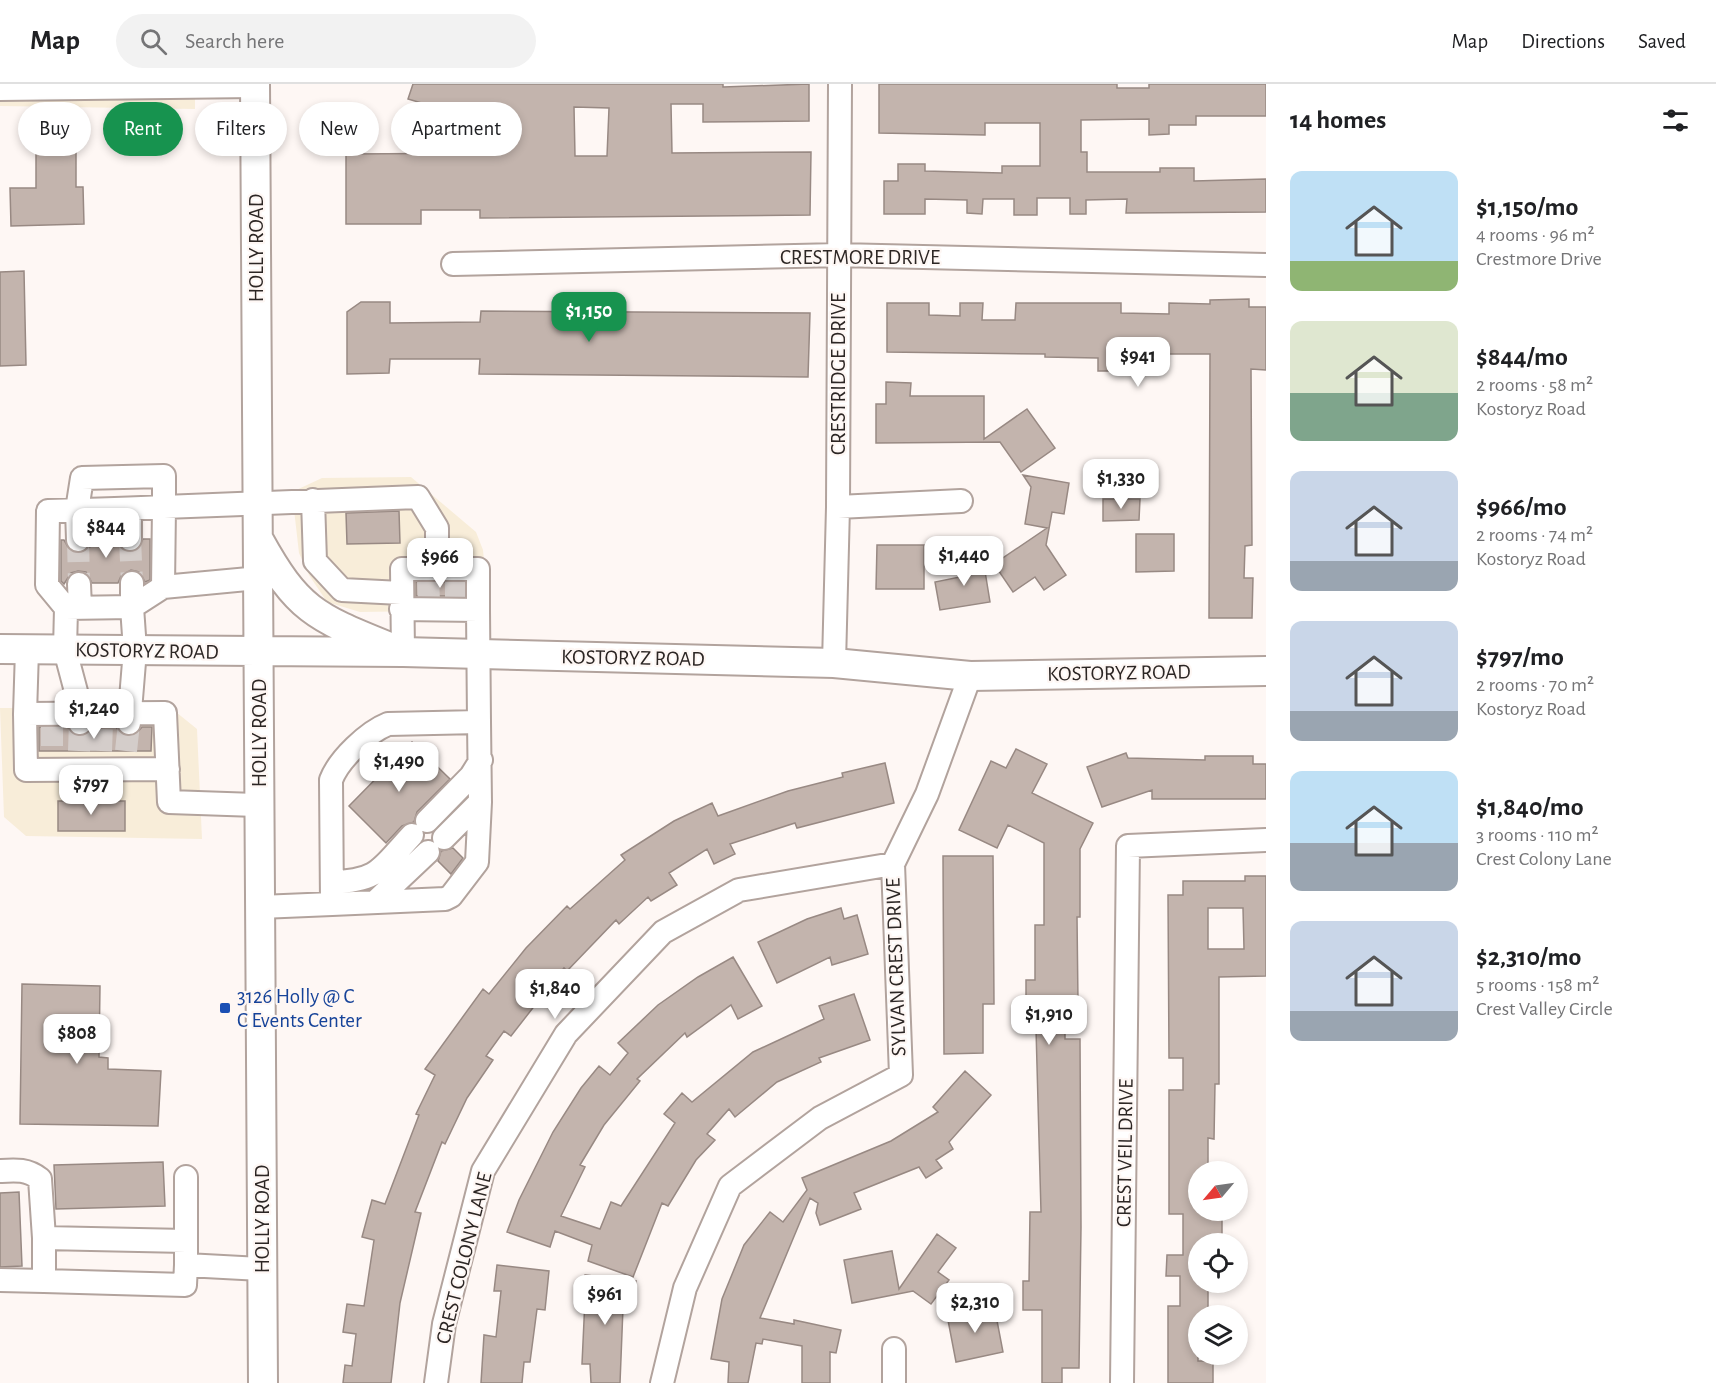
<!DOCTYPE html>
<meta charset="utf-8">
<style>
:root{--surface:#fff;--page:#f2f2f2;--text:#202124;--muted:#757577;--line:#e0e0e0;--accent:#17934f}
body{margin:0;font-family:"Alegreya Sans",sans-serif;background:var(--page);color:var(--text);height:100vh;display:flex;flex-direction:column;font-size:22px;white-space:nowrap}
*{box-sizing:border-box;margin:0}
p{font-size:20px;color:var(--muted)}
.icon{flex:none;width:33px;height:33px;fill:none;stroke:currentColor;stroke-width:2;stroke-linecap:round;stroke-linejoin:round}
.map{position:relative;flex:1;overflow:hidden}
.drawer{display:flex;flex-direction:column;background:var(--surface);width:450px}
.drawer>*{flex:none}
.guide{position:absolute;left:18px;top:18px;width:570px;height:54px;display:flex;gap:12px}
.needle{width:39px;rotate:241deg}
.fabs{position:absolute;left:1188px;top:1077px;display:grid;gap:12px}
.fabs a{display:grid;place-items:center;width:60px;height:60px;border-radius:50%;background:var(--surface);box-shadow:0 3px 9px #0003;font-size:30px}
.price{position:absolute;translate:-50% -51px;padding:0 14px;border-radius:12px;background:#fff;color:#222;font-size:20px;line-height:39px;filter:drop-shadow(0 2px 3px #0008)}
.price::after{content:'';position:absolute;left:50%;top:36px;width:18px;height:14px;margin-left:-9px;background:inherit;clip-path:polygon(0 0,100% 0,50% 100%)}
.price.selected{background:var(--accent);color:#fff}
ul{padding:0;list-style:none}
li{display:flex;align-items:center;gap:18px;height:150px;padding:0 24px}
li span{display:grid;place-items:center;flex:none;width:168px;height:120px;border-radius:12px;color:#555}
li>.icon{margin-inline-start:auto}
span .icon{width:72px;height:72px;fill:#fffc;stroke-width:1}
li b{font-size:26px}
h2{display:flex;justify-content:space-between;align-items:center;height:72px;padding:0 24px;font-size:26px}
.pill{padding:0 21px;border-radius:27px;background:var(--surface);box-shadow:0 3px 9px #0003;font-size:21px;line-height:54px}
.pill.selected{background:var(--accent);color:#fff}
header{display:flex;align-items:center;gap:36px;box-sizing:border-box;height:84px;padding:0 30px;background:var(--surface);border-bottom:2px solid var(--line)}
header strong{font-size:28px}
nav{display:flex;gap:33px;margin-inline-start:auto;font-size:21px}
.search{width:420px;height:54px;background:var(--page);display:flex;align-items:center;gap:15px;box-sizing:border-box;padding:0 21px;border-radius:33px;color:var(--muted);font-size:22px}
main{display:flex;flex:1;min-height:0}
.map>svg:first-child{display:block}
</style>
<header>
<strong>Map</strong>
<div class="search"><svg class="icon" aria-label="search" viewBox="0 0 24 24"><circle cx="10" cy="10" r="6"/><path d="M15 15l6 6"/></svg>Search here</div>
<nav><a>Map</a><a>Directions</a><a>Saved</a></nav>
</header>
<main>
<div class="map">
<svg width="1266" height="1299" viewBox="0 0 1266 1299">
<rect width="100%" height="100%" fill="#fef7f4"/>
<path fill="#f8edd9" d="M 0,0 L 195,0 L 195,25 L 0,22 Z
M 411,393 L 476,448 L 483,466 L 489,526 L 360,528 L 327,518 L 309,491 L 299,469 L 292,408 L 322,394 Z
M 0,624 L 171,624 L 197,645 L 202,755 L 26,752 L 4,733 Z"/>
<path fill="#c3b4ad" stroke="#988983" stroke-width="1.5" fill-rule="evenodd" d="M 413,0 L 723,0 L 723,3 L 809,0 L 809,37 L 703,38 L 703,20 L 671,20 L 672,69 L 811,68 L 810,131 L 480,134 L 480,126 L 421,126 L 421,140 L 346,140 L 346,70 L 506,69 L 485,63 L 485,21 L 453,22 L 444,50 L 417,42 L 425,20 L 408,15 ZM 574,23 L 609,24 L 607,72 L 575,72 Z
M 879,0 L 1117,0 L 1117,4 L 1149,4 L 1149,0 L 1266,0 L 1266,32 L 1196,32 L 1196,41 L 1169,41 L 1169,50 L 1149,51 L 1149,35 L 1081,36 L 1081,68 L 1087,68 L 1087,88 L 1160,88 L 1160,84 L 1194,84 L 1194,97 L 1266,95 L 1266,128 L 1126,129 L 1127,115 L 1086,116 L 1086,130 L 1070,130 L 1070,114 L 1037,114 L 1037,131 L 1014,131 L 1014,115 L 983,115 L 982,130 L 967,129 L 967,116 L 925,115 L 925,130 L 884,130 L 884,97 L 898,97 L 898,80 L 925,80 L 925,87 L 1002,89 L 1002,82 L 1040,82 L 1040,39 L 985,39 L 985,51 L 879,49 Z
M 36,44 L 76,44 L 76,103 L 83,103 L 84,140 L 11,142 L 10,104 L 36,104 Z
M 24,187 L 26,281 L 0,282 L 0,188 Z
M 1249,215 L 1249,223 L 1266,223 L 1266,286 L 1251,285 L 1252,461 L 1245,462 L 1244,494 L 1253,494 L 1252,534 L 1209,534 L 1210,270 L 1117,270 L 1117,287 L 1098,287 L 1098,274 L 1045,273 L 1045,270 L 887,268 L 887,219 L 929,219 L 929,231 L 960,232 L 960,219 L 983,219 L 982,236 L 1015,236 L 1016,219 L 1121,219 L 1121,229 L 1169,230 L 1169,219 L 1210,220 L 1210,216 Z
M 361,218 L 390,218 L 390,239 L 480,238 L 481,227 L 810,229 L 808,293 L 479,290 L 480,275 L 390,275 L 389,289 L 347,290 L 347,228 Z
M 886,298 L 911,299 L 910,312 L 984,312 L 984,355 L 1027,325 L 1055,364 L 1021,388 L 1000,358 L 876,359 L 876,320 L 886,320 Z
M 1023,391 L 1069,399 L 1064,430 L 1052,428 L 1046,461 L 1066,491 L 1044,506 L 1035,493 L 1013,508 L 994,480 L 1047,444 L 1025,440 L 1031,403 Z
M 1103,415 L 1140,415 L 1139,436 L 1103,437 Z
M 399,427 L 400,459 L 347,460 L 346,429 Z
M 93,447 L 117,447 L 119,462 L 129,468 L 137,466 L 143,455 L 150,455 L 150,496 L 145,498 L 139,488 L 131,486 L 121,492 L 118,499 L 92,499 L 86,488 L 78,487 L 71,489 L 64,500 L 61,497 L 61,456 L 64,456 L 71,468 L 79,469 L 90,463 Z
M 1136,450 L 1174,450 L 1174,487 L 1136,488 Z
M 877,461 L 924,461 L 924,505 L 876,505 Z
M 983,475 L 990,518 L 940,526 L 935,498 L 960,493 L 958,479 Z
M 416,498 L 465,498 L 465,512 L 416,512 Z
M 39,643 L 67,643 L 78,652 L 85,652 L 93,643 L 116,643 L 121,650 L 128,652 L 135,651 L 142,643 L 152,643 L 151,667 L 39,667 Z
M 412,658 L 450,695 L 417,728 L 414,738 L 402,742 L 386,759 L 349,722 Z
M 1016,665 L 1047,680 L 1032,709 L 1093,739 L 1080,765 L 1080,833 L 1077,833 L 1078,918 L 1065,918 L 1065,955 L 1080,955 L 1081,1143 L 1079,1284 L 1062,1284 L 1062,1299 L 1042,1299 L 1042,1226 L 1023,1226 L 1023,1197 L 1029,1197 L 1030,1128 L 1041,1128 L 1036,945 L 1026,945 L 1026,896 L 1035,896 L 1035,841 L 1044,841 L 1044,759 L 1008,741 L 997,764 L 959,746 L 991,677 L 1006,684 Z
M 1126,669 L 1128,674 L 1205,676 L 1205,672 L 1253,672 L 1253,680 L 1266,680 L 1266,715 L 1152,715 L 1152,706 L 1102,723 L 1087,683 Z
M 885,679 L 894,719 L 797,744 L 795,739 L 730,760 L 735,770 L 714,780 L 707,765 L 669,789 L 677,801 L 651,817 L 648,813 L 619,840 L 616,836 L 567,887 L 564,884 L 511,952 L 504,947 L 486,972 L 493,976 L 467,1014 L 445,1060 L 442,1058 L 415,1128 L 421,1129 L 400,1219 L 391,1299 L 343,1299 L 345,1281 L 352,1282 L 356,1250 L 343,1248 L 347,1220 L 364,1222 L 374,1156 L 362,1153 L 372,1116 L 385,1120 L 419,1031 L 416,1030 L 435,991 L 425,985 L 483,905 L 489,910 L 526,864 L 567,822 L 570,825 L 625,776 L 621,771 L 674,737 L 712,719 L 718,732 L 788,707 L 843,693 L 842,689 Z
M 58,717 L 125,717 L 125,747 L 58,747 Z
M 453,764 L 463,774 L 451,790 L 438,777 L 441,767 Z
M 943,772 L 993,772 L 994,920 L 983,920 L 983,969 L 944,970 Z
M 1245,792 L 1266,792 L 1266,892 L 1219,893 L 1219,1000 L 1215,1000 L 1214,1055 L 1208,1054 L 1208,1088 L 1198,1088 L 1198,1126 L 1222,1126 L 1222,1160 L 1198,1160 L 1198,1198 L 1208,1198 L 1208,1232 L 1198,1232 L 1198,1277 L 1213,1277 L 1213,1299 L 1168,1299 L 1168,1222 L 1180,1222 L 1180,1192 L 1166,1192 L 1167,1171 L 1183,1171 L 1183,1130 L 1169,1130 L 1169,1006 L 1183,1006 L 1183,974 L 1169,974 L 1168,811 L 1183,811 L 1183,797 L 1245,797 ZM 1208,824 L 1243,824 L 1244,865 L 1208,865 Z
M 841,824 L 844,835 L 857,831 L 868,870 L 832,881 L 830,873 L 777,899 L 758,858 L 807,835 Z
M 733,873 L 762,922 L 738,935 L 731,921 L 687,953 L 685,949 L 637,995 L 640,997 L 604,1041 L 580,1081 L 585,1083 L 561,1132 L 600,1145 L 611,1118 L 621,1122 L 675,1039 L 664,1030 L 682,1009 L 692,1018 L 753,968 L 824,935 L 819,922 L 854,910 L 870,956 L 819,974 L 821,978 L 777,998 L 735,1033 L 729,1025 L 707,1050 L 715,1056 L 696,1076 L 668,1122 L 662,1119 L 633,1193 L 588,1177 L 592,1161 L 555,1147 L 550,1163 L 507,1148 L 519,1116 L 553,1048 L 581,1004 L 599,982 L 610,991 L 628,969 L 618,959 L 658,921 L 698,893 Z
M 22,900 L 100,902 L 99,973 L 108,974 L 108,985 L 161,987 L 158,1042 L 20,1040 Z
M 965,987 L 991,1011 L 949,1058 L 953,1065 L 936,1076 L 942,1084 L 926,1094 L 919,1083 L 854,1109 L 861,1125 L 820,1141 L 816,1129 L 818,1119 L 810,1114 L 760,1234 L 794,1240 L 794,1236 L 841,1246 L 836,1269 L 830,1268 L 830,1299 L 802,1299 L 802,1262 L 763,1255 L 762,1260 L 756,1259 L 748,1299 L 728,1299 L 729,1278 L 711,1275 L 722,1215 L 744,1161 L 770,1128 L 783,1138 L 807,1106 L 802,1094 L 891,1057 L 938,1028 L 933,1023 Z
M 163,1078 L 165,1122 L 56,1125 L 54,1081 Z
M 19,1108 L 22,1182 L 0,1183 L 0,1109 Z
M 937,1150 L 956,1164 L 938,1188 L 949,1196 L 931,1220 L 913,1207 L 852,1219 L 844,1176 L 892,1167 L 899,1205 Z
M 497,1181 L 549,1187 L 545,1226 L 537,1225 L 530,1278 L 524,1278 L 522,1299 L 481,1299 L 484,1251 L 496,1253 L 501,1207 L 494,1207 Z
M 585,1191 L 636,1197 L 629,1225 L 623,1224 L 620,1299 L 591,1299 L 590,1280 L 582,1280 L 585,1215 L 580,1214 Z
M 994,1221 L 1003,1268 L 956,1278 L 947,1231 Z"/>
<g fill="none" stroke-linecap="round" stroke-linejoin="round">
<path stroke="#d4cdca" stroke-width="22" stroke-dasharray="22 11" stroke-linecap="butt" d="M 130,455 L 132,499
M 78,456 L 79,500
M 428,495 L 429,517
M 456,496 L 456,517
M 52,640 L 52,667
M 79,667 L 80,639
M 101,667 L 102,639
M 126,667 L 129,639"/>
<defs>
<path id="minor" d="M 0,5 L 255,2
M 453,180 L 839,171 L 1266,181
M 313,416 L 315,477 L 342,506 L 401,509
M 838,423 L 961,417
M 130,455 L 130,425
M 132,499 L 132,523
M 79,500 L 80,524
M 163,503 L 164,423 L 418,413 L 437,444 L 437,485
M 132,523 L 163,503 L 258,494
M 66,524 L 47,501 L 48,427 C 87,426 125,425 164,423 L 164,392 L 82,394 L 77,426 L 78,456
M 403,568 L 402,485 L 478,485 L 478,526
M 834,579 L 838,423 L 840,0
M 25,630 L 27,566
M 80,639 L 82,630 L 65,566 L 66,524 L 132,523 L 135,566 L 129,639
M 168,685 L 26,686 L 25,630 L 165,629 L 169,718 L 259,721
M 427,737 L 471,692 L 481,676
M 444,754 L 480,718
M 332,798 C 379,798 382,783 412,751
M 375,818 L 428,768
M 332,820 L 445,815 L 451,812 L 477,778 L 480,718 L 479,638
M 260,823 L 332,820 L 331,696 C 339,675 368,648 388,640 L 479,638 L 478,526 L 401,525
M 0,1087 C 16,1086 27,1085 40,1095 L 44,1154
M 186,1157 L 186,1093
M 186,1181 L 186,1157 L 44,1154 L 44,1197 L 185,1201 L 186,1181 L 262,1185
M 0,1196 L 44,1197
M 894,1265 L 894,1299
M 436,1299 L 444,1240 L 483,1087 L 566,950 L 663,848 L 739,806 L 893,780
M 662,1299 L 685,1204 L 730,1102 L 820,1034 L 901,991 L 893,780 L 927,710 L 970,592
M 1122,1299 L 1128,762 L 1266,756"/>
<path id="major" d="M 255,0 L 263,1299
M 259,456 C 297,525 315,533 387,562
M 0,565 L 403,568 L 834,579 L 970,592 L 1266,587"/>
</defs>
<use href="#minor" stroke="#b2a39d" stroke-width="26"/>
<use href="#major" stroke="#b2a39d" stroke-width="32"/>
<use href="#minor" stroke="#fff" stroke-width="22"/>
<use href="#major" stroke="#fff" stroke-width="28"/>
</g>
<rect fill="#1a4fb4" stroke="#fef7f4" stroke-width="2" x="219" y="918" width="12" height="12" rx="3"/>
<g text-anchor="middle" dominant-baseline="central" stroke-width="4.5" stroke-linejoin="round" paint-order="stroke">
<g font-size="21" fill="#2c2624" stroke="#fef7f4">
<text transform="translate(256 164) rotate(-90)">HOLLY ROAD</text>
<text x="860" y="173">CRESTMORE DRIVE</text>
<text transform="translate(838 290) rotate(-90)">CRESTRIDGE DRIVE</text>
<text transform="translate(147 567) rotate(1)">KOSTORYZ ROAD</text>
<text transform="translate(633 574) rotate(1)">KOSTORYZ ROAD</text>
<text transform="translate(1119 589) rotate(-1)">KOSTORYZ ROAD</text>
<text transform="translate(259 649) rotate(-90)">HOLLY ROAD</text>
<text transform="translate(896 883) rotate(-92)">SYLVAN CREST DRIVE</text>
<text transform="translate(1125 1069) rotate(-89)">CREST VEIL DRIVE</text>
<text transform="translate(262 1135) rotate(-90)">HOLLY ROAD</text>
<text transform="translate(464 1174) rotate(-76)">CREST COLONY LANE</text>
</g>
<g font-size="21" fill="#164399" stroke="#fef7f4" text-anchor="start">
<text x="237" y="912">3126 Holly @ C<tspan x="237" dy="24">C Events Center</tspan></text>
</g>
</g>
</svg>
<div class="fabs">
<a><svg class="needle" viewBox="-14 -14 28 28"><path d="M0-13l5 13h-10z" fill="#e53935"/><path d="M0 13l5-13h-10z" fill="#757577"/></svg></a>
<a><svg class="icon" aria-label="locate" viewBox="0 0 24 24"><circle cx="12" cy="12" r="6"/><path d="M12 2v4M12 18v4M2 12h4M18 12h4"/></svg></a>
<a><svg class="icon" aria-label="layers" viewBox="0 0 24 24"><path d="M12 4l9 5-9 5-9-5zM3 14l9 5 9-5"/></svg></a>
</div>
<b class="price selected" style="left:589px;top:259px">$1,150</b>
<b class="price" style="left:1138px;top:304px">$941</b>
<b class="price" style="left:1121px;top:426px">$1,330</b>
<b class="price" style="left:106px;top:475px">$844</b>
<b class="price" style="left:964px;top:503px">$1,440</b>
<b class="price" style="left:440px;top:505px">$966</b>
<b class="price" style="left:94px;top:656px">$1,240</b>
<b class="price" style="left:399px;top:709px">$1,490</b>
<b class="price" style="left:91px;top:732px">$797</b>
<b class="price" style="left:555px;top:936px">$1,840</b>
<b class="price" style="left:1049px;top:962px">$1,910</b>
<b class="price" style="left:77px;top:981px">$808</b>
<b class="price" style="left:605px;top:1242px">$961</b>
<b class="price" style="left:975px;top:1250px">$2,310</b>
<div class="guide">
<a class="pill">Buy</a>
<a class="pill selected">Rent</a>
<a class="pill">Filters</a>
<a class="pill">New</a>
<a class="pill">Apartment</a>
</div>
</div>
<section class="drawer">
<h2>14 homes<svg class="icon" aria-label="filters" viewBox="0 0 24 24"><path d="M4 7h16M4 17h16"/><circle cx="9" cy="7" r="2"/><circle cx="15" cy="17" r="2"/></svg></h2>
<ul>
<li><span style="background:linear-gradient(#bfe0f5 75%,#8fb573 0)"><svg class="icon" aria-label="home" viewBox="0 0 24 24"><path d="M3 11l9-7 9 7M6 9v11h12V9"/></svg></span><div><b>$1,150/mo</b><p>4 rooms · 96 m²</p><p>Crestmore Drive</p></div></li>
<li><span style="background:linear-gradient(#dfe7d0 60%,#7fa58c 0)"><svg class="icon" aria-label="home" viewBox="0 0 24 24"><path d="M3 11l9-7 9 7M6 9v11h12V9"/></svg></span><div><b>$844/mo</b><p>2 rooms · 58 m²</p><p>Kostoryz Road</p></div></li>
<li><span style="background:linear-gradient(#c9d6e8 75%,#9aa5b1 0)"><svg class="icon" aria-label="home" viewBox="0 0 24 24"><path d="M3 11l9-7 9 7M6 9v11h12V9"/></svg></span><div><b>$966/mo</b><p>2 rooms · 74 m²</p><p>Kostoryz Road</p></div></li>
<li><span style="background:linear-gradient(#c9d6e8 75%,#9aa5b1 0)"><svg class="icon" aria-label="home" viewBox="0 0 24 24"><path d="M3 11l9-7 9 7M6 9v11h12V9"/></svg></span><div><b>$797/mo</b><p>2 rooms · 70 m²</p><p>Kostoryz Road</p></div></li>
<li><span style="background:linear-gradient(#bfe0f5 60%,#9aa5b1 0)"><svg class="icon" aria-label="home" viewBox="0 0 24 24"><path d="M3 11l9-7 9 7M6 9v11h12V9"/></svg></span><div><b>$1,840/mo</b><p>3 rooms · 110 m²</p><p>Crest Colony Lane</p></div></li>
<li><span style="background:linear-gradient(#c9d6e8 75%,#9aa5b1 0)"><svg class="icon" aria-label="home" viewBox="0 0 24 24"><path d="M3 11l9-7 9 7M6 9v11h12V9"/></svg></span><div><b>$2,310/mo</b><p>5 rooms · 158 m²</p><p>Crest Valley Circle</p></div></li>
</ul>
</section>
</main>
